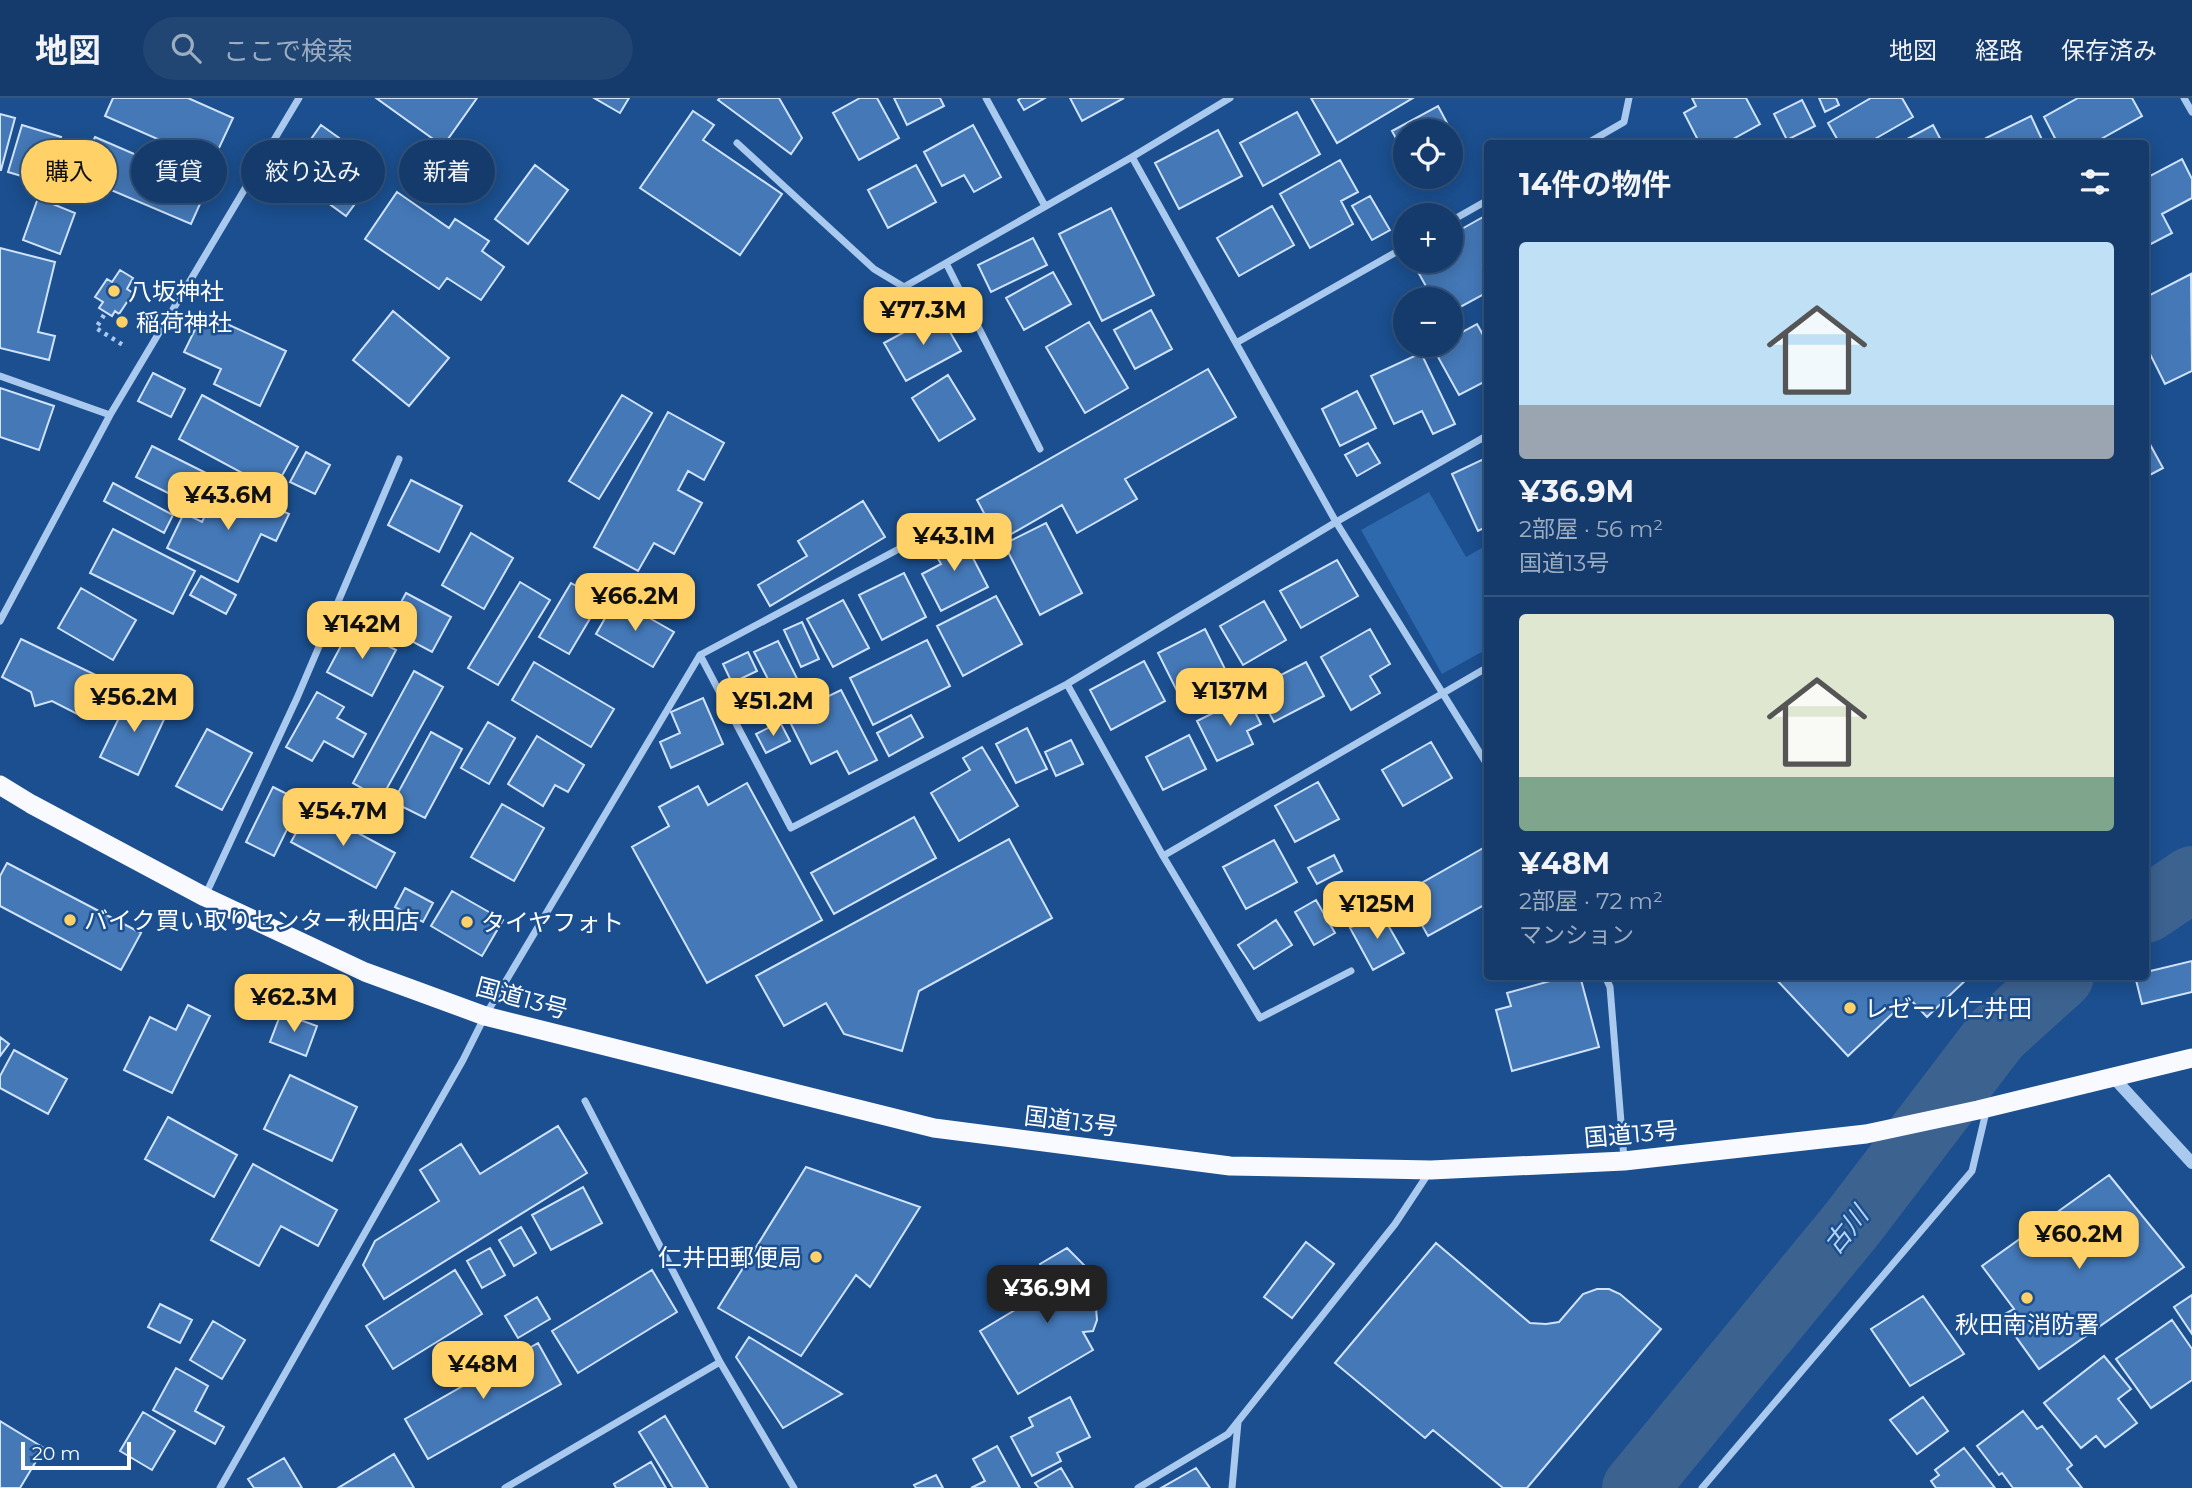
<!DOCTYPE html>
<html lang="ja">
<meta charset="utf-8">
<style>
:root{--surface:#143b6b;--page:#214673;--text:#f1f3f6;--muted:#9dadc1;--line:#33557e;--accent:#ffd166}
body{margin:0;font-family:Montserrat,"Noto Sans JP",sans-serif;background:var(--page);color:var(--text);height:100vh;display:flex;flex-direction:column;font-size:26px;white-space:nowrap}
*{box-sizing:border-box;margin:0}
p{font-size:23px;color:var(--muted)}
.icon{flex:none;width:38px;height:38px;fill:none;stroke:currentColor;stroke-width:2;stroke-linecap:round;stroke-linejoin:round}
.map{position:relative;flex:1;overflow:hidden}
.details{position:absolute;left:1484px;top:42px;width:665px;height:840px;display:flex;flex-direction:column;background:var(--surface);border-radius:7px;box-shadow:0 4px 18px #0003,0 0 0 2px var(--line)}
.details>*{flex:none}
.guide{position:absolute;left:21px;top:42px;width:665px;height:63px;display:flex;gap:14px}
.controls{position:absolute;left:1393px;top:21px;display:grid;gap:14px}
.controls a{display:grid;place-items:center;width:70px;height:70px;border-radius:50%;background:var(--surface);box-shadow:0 4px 18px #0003,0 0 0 2px var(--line);font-size:35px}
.scale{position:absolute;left:21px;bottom:18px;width:110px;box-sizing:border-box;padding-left:7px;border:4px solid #fff;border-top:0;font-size:19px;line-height:24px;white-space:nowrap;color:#fff;-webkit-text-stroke:5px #1b4f8f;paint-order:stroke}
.price{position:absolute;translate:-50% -60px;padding:0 16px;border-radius:14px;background:var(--accent);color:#111;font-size:23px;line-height:46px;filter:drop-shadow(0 2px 4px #0008)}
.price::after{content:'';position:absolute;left:50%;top:42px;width:21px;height:16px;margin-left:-10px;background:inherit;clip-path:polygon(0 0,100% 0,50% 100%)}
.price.on{background:#222;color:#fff}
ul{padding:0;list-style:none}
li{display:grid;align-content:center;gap:14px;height:371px;padding:0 35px}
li+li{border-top:2px solid var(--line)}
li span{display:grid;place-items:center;height:217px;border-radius:7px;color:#555}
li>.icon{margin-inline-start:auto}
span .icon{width:126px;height:126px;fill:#fffc;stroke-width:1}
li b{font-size:30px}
h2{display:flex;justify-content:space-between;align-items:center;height:84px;padding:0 35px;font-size:30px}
.chip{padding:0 24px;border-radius:32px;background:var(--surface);box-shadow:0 4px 18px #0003,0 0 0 2px var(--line);font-size:24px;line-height:63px}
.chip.on{background:var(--accent);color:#111}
header{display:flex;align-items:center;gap:42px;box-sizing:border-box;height:98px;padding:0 35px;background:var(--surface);border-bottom:2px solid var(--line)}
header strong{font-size:33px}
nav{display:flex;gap:38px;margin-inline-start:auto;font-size:24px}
.search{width:490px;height:63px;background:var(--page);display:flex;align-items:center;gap:18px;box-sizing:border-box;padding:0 24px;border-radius:38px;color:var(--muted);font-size:26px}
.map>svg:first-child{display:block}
</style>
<header>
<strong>地図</strong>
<div class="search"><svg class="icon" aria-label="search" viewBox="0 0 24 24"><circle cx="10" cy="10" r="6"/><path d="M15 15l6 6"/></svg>ここで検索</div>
<nav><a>地図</a><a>経路</a><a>保存済み</a></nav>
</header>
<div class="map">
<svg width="2192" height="1390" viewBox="0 0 2192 1390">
<rect width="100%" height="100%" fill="#1b4f8f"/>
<path fill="#2e69ad" d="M 1429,394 L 1466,459 L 1487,447 L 1487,551 L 1442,576 L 1361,432 Z"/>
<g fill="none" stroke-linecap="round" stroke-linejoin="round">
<path stroke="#3c6290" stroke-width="66" d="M 2146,812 L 2192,781
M 1635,1390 L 1852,1126 L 1997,936 L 2061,878"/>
</g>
<path fill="#4478b7" stroke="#cfe3fa" stroke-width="2" d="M 113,0 L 188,0 L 233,20 L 212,65 L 105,18 Z
M 376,0 L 477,0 L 443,48 Z
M 594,0 L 629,0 L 620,15 Z
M 720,0 L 779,0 L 802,40 L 791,56 L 718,2 Z
M 860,0 L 877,0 L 899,40 L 859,62 L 833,15 Z
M 894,0 L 940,0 L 944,8 L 907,27 Z
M 1021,0 L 1045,0 L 1024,12 L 1018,2 Z
M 1070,0 L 1124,0 L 1082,23 Z
M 1311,0 L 1413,0 L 1337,45 Z
M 1692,0 L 1746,0 L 1760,26 L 1724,46 L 1700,46 L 1684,15 L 1696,8 Z
M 1819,0 L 1836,0 L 1839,7 L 1825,14 Z
M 1871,0 L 1902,0 L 1913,19 L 1866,46 L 1840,46 L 1828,25 Z
M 2078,0 L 2132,0 L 2142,18 L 2092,46 L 2058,46 L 2044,19 Z
M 1802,2 L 1815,28 L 1787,42 L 1774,16 Z
M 1438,8 L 1462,53 L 1451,59 L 1451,33 L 1405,33 L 1405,57 L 1392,33 Z
M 693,13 L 714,27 L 703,42 L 782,96 L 740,157 L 640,90 Z
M 1297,14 L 1320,56 L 1263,88 L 1240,45 Z
M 0,16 L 15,20 L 1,72 L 0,72 Z
M 2031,18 L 2044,46 L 1989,46 L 1986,40 Z
M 22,27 L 61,39 L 57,50 L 80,56 L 69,92 L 8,74 Z
M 321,27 L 381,70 L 346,118 L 287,75 Z
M 973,27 L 1001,79 L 974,94 L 964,77 L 942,88 L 924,54 Z
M 1933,27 L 1943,46 L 1898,46 Z
M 1218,32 L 1242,78 L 1179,111 L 1155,65 Z
M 95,39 L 208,88 L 191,126 L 78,78 Z
M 2182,61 L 2192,81 L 2192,100 L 2162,116 L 2172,135 L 2147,148 L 2146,144 L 2146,80 Z
M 1340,62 L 1358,94 L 1341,103 L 1353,126 L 1310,150 L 1280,96 Z
M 535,67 L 568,92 L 528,146 L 495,121 Z
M 916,67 L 936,104 L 888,130 L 868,92 Z
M 397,94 L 449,130 L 455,121 L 489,143 L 482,153 L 504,169 L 481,202 L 447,180 L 439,191 L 365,141 Z
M 1370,98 L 1390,132 L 1372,142 L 1352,108 Z
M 38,100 L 75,115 L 60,156 L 23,142 Z
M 1272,108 L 1294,147 L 1239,178 L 1217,140 Z
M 1111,110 L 1154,197 L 1102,223 L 1059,136 Z
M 1483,119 L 1488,127 L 1488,164 L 1483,167 L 1488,175 L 1488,194 L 1451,214 L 1451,201 L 1433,201 L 1412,163 L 1451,163 L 1451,137 Z
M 1033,140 L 1047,167 L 991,194 L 978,167 Z
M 0,150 L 55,164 L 38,234 L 55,238 L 49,262 L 0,250 Z
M 120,172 L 133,180 L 127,191 L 133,195 L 119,216 L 115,213 L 112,218 L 99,210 L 103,204 L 95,199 L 107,181 L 112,184 Z
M 1053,174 L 1071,206 L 1024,232 L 1006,200 Z
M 2191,176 L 2192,273 L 2165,286 L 2146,248 L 2146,199 Z
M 1151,212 L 1172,251 L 1135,271 L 1114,232 Z
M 393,213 L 449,260 L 409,308 L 353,262 Z
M 203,215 L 286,253 L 260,308 L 214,286 L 221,271 L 184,254 Z
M 939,215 L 961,253 L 906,283 L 884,245 Z
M 1089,224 L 1128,290 L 1085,315 L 1046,249 Z
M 1477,226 L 1488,246 L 1488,282 L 1459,297 L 1433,250 L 1439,247 L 1451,247 L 1451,240 Z
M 1421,255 L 1455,326 L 1433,336 L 1422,313 L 1394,326 L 1371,278 Z
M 1208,271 L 1236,319 L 1125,381 L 1137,401 L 1077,435 L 1062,407 L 999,443 L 977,402 Z
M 153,275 L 185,291 L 171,319 L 138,303 Z
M 948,277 L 975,321 L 939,343 L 912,300 Z
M 0,290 L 54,308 L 39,352 L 0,339 Z
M 1357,293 L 1376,330 L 1340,348 L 1322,311 Z
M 202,297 L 298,349 L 274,392 L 179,341 Z
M 622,297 L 652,315 L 599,401 L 569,383 Z
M 668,314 L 724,345 L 704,382 L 688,373 L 678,392 L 702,405 L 674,456 L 654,445 L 638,473 L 594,449 Z
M 2146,339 L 2163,370 L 2146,379 Z
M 1368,345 L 1380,365 L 1357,378 L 1345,357 Z
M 152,348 L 208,376 L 192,407 L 136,379 Z
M 306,354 L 330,367 L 315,396 L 290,384 Z
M 1488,359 L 1488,428 L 1478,433 L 1452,376 Z
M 411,382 L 462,408 L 439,454 L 388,427 Z
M 221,384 L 289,416 L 276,443 L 261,436 L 238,484 L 167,450 L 184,415 L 202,424 Z
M 113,385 L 173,417 L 164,435 L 104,403 Z
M 863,403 L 885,439 L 770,508 L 758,487 L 807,458 L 798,443 Z
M 1046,425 L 1082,495 L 1040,517 L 1004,446 Z
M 113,431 L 195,473 L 173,516 L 90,475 Z
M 959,433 L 988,489 L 941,513 L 922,476 L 941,466 L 931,448 Z
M 471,435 L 513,460 L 484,511 L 442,487 Z
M 1337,462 L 1358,498 L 1301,530 L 1280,493 Z
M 904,475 L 926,519 L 882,542 L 859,497 Z
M 201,478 L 236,497 L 226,516 L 190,497 Z
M 520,484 L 550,502 L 498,587 L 468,570 Z
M 571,485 L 601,502 L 569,556 L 539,539 Z
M 81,490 L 136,522 L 113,562 L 58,530 Z
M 406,495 L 451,519 L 432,554 L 387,530 Z
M 996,498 L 1022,546 L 963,578 L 937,528 Z
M 616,501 L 674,534 L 653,569 L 596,536 Z
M 843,502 L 869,550 L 833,569 L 807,521 Z
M 1264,503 L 1286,542 L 1243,567 L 1220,528 Z
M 802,524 L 819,561 L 801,569 L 784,532 Z
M 351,529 L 396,552 L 372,598 L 327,574 Z
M 1205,531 L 1231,583 L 1184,607 L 1158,555 Z
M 1370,531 L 1390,566 L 1370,578 L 1380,595 L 1351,612 L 1321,559 Z
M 21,541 L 106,582 L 87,621 L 52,603 L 35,608 L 31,594 L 2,579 Z
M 927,542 L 950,588 L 873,627 L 850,580 Z
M 778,543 L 806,598 L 769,616 L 756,590 L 769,583 L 754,554 Z
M 748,554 L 757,573 L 732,585 L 723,566 Z
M 1144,563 L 1165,603 L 1111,632 L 1090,592 Z
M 534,564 L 614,611 L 591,649 L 512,602 Z
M 1306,564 L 1324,598 L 1274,624 L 1256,590 Z
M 414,573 L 443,589 L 381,701 L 353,685 Z
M 841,592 L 877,662 L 849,676 L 837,653 L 811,666 L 787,618 Z
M 317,594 L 344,609 L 337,620 L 366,636 L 353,659 L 324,643 L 312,663 L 286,649 Z
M 131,595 L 168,613 L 138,677 L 100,659 Z
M 1247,598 L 1261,626 L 1247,633 L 1253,646 L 1217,663 L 1197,623 Z
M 703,600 L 723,646 L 671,670 L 660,644 L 680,635 L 671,614 Z
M 911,617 L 923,639 L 889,658 L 877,635 Z
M 488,624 L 515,640 L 489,686 L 461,670 Z
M 780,624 L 790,643 L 766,655 L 756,636 Z
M 1027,630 L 1047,671 L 1016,685 L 996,646 Z
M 207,631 L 252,655 L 222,712 L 176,688 Z
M 431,634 L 462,651 L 425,720 L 393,704 Z
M 1189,637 L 1206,671 L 1163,692 L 1146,659 Z
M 537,638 L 584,667 L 568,694 L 555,687 L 543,708 L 508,686 Z
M 1071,642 L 1083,666 L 1056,678 L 1045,654 Z
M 1431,644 L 1452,680 L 1403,708 L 1382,672 Z
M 982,649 L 1018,708 L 959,743 L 931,695 L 970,672 L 963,660 Z
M 1318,684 L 1339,721 L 1295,744 L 1275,708 Z
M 747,685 L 822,822 L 707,885 L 632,749 L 669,728 L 659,709 L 698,688 L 708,707 Z
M 273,689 L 301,703 L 274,758 L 246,744 Z
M 502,706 L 544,730 L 514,783 L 471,759 Z
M 310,709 L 395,755 L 376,790 L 291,744 Z
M 914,719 L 936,760 L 834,816 L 811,775 Z
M 1009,741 L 1052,820 L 919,893 L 902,953 L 844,936 L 826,905 L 784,928 L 756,878 Z
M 1274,742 L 1297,784 L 1246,811 L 1223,769 Z
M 1485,749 L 1488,754 L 1488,805 L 1428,838 L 1404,795 Z
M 1334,757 L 1342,773 L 1317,786 L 1308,770 Z
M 7,765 L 141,835 L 121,872 L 0,808 L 0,778 Z
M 405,790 L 433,805 L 423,824 L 395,809 Z
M 452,793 L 503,822 L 482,858 L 431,828 Z
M 1316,802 L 1335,835 L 1314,847 L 1295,814 Z
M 1380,813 L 1404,855 L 1373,872 L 1350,830 Z
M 1276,822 L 1292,847 L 1254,871 L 1238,847 Z
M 2192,863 L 2192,894 L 2142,906 L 2135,878 L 2146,878 L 2146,874 Z
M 1568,878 L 1580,878 L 1599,949 L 1512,973 L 1496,912 L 1511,908 L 1507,895 Z
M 1773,878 L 1970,878 L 1927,919 L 1909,900 L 1848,958 Z
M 188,907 L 210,918 L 172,995 L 124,972 L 150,919 L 176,932 Z
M 281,915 L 317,928 L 306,958 L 270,944 Z
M 0,939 L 9,946 L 0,958 Z
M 14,952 L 67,981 L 48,1016 L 0,990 L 0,978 Z
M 290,977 L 357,1009 L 332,1063 L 264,1031 Z
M 168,1019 L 237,1057 L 214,1099 L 145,1061 Z
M 558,1028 L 587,1075 L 384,1201 L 363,1167 L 375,1143 L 439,1103 L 420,1072 L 461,1046 L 480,1076 Z
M 253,1066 L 337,1112 L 318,1148 L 281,1128 L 259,1168 L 211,1142 Z
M 806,1069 L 920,1109 L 870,1189 L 856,1177 L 801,1258 L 718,1210 Z
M 2109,1077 L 2184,1169 L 2039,1271 L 2001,1218 L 2014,1211 L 1982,1168 Z
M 583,1089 L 602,1125 L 551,1152 L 532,1117 Z
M 521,1129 L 536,1155 L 514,1168 L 499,1142 Z
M 1306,1144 L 1334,1166 L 1292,1220 L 1264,1199 Z
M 1436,1145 L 1530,1225 L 1546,1226 L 1559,1224 L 1583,1196 L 1597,1191 L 1609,1191 L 1620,1196 L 1661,1231 L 1527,1390 L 1503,1390 L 1433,1332 L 1425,1340 L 1335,1265 Z
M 490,1150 L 505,1177 L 482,1190 L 467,1163 Z
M 1067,1150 L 1085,1168 L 1094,1186 L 1097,1222 L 1093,1233 L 1083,1234 L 1093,1252 L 1018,1296 L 980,1233 L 1053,1189 L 1040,1166 Z
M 455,1172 L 482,1216 L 393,1271 L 366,1228 Z
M 652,1172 L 677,1214 L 578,1275 L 552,1233 Z
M 2192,1197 L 2192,1236 L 2174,1209 Z
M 1923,1198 L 1964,1256 L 1910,1288 L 1871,1231 Z
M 537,1199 L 550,1221 L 518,1240 L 505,1218 Z
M 160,1206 L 192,1222 L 180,1245 L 148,1229 Z
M 2172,1222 L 2192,1251 L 2192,1282 L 2151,1310 L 2116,1261 Z
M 213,1223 L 245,1242 L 222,1281 L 190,1262 Z
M 749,1239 L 842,1296 L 783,1330 L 736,1259 Z
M 538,1245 L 561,1286 L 428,1361 L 405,1321 Z
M 2104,1258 L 2131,1291 L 2118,1301 L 2137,1325 L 2105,1349 L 2096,1338 L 2081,1350 L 2044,1305 Z
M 176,1270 L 208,1288 L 195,1313 L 224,1329 L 215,1346 L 153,1312 Z
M 1070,1299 L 1090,1339 L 1057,1355 L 1061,1363 L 1032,1378 L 1011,1339 L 1033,1328 L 1029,1320 Z
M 1923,1299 L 1948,1333 L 1917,1356 L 1890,1322 Z
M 2023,1313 L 2037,1331 L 2042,1328 L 2072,1367 L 2067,1371 L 2082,1390 L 2013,1390 L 2002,1375 L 1999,1377 L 1977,1348 Z
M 143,1314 L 175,1333 L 152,1372 L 120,1353 Z
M 665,1318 L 708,1390 L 673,1390 L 639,1334 Z
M 0,1323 L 44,1350 L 20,1390 L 0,1390 Z
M 997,1348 L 1020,1390 L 971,1390 L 985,1383 L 973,1361 Z
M 1964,1350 L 1995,1390 L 1936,1390 L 1931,1383 L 1939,1377 L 1935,1372 Z
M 394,1356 L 414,1390 L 338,1390 Z
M 284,1360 L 302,1390 L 254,1390 L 248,1381 Z
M 651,1364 L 666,1390 L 616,1390 L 614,1386 Z
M 1061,1370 L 1073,1390 L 1039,1390 L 1035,1385 Z
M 1196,1370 L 1210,1390 L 1161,1390 Z
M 936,1377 L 943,1390 L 916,1390 L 914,1387 Z"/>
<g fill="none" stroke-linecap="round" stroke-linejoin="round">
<path stroke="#a9c9ee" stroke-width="4.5" stroke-dasharray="3.5 5" stroke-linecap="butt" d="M 104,217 L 96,230 L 126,249"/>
<path stroke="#a9c9ee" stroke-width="7" d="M 986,0 L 1045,108
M 2184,0 L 2192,14
M 737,45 L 874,171 L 904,189 L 946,165
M 1586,46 L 1624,24 L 1629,0
M 1132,59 L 1230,0
M 1451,123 L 1488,102
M 1236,245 L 1405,149
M 0,278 L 110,317
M 1488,337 L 1336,424 L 1488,668
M 0,523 L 110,317 L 299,0
M 700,557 L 955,421
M 1067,586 L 1163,758 L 1260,920 L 1351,873
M 1163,758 L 1488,569
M 205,798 L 297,600 L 399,361
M 1605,878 L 1610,889 L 1624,1061
M 585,1003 L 720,1264 L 794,1390
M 220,1390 L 463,962 L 485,918 L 700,557 L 791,730 L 1067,586 L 1336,424 L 1132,59 L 946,165 L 1040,351
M 505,1390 L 720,1264
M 1138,1390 L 1228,1336 L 1395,1126 L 1428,1076
M 1232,1390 L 1238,1324
M 1702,1390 L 1972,1073 L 1986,1014"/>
<path stroke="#a9c9ee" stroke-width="12" d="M 2113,979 L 2192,1065"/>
<path stroke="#f8faff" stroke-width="19" d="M 0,687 L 31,706 L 205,799 L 365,874 L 485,918 L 934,1030 L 1230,1068 L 1431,1072 L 1624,1063 L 1866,1036 L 1978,1012 L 2192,960"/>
</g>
<g fill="#ffd166" stroke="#1b4f8f" stroke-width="2.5">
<circle cx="114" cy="193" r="7"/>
<circle cx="122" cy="224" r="7"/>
<circle cx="70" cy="822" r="7"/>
<circle cx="467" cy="824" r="7"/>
<circle cx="1850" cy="910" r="7"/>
<circle cx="816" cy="1159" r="7"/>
<circle cx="2027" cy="1200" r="7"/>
</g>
<g text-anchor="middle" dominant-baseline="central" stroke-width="5" stroke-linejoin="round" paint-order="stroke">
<g font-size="24" fill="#fff" stroke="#1b4f8f" text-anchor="start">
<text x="128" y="193">八坂神社</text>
<text x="136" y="224">稲荷神社</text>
<text x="84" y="822">バイク買い取りセンター秋田店</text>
<text x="481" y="824">タイヤフォト</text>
<text x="1864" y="910">レゼール仁井田</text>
<text x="802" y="1159" text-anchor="end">仁井田郵便局</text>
<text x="2027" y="1226" text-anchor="middle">秋田南消防署</text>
</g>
<g font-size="24" fill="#fff" stroke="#1b4f8f">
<text transform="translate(522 900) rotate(15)">国道13号</text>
<text transform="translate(1071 1023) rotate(7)">国道13号</text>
<text transform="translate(1631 1036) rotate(-5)">国道13号</text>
</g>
<g font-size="26" font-style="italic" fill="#b5d3f5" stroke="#1b4f8f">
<text transform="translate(1846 1132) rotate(-51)">古川</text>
</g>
</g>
</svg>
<div class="controls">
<a><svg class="icon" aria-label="locate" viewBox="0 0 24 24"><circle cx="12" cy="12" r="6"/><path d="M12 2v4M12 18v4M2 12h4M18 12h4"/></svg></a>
<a>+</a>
<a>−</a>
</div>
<div class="scale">20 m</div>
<b class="price" style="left:923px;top:249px">¥77.3M</b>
<b class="price" style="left:228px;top:434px">¥43.6M</b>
<b class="price" style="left:954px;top:475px">¥43.1M</b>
<b class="price" style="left:635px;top:535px">¥66.2M</b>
<b class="price" style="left:362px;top:563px">¥142M</b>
<b class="price" style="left:1230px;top:630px">¥137M</b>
<b class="price" style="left:134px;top:636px">¥56.2M</b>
<b class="price" style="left:773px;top:640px">¥51.2M</b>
<b class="price" style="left:343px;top:750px">¥54.7M</b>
<b class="price" style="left:1377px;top:843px">¥125M</b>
<b class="price" style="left:294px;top:936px">¥62.3M</b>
<b class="price" style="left:2079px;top:1173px">¥60.2M</b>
<b class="price on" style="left:1047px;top:1227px">¥36.9M</b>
<b class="price" style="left:483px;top:1303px">¥48M</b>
<div class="guide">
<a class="chip on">購入</a>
<a class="chip">賃貸</a>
<a class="chip">絞り込み</a>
<a class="chip">新着</a>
</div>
<section class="details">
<h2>14件の物件<svg class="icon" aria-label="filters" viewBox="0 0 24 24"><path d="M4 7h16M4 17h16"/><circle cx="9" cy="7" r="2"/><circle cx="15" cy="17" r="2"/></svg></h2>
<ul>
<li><span style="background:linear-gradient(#bfe0f5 75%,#9aa5b1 0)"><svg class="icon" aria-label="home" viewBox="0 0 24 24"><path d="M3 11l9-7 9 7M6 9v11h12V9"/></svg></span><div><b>¥36.9M</b><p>2部屋 · 56 m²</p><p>国道13号</p></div></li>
<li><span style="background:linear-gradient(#dfe7d0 75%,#7fa58c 0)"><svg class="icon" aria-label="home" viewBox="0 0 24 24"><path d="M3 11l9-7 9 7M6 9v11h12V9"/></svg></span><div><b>¥48M</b><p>2部屋 · 72 m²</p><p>マンション</p></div></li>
</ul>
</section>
</div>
